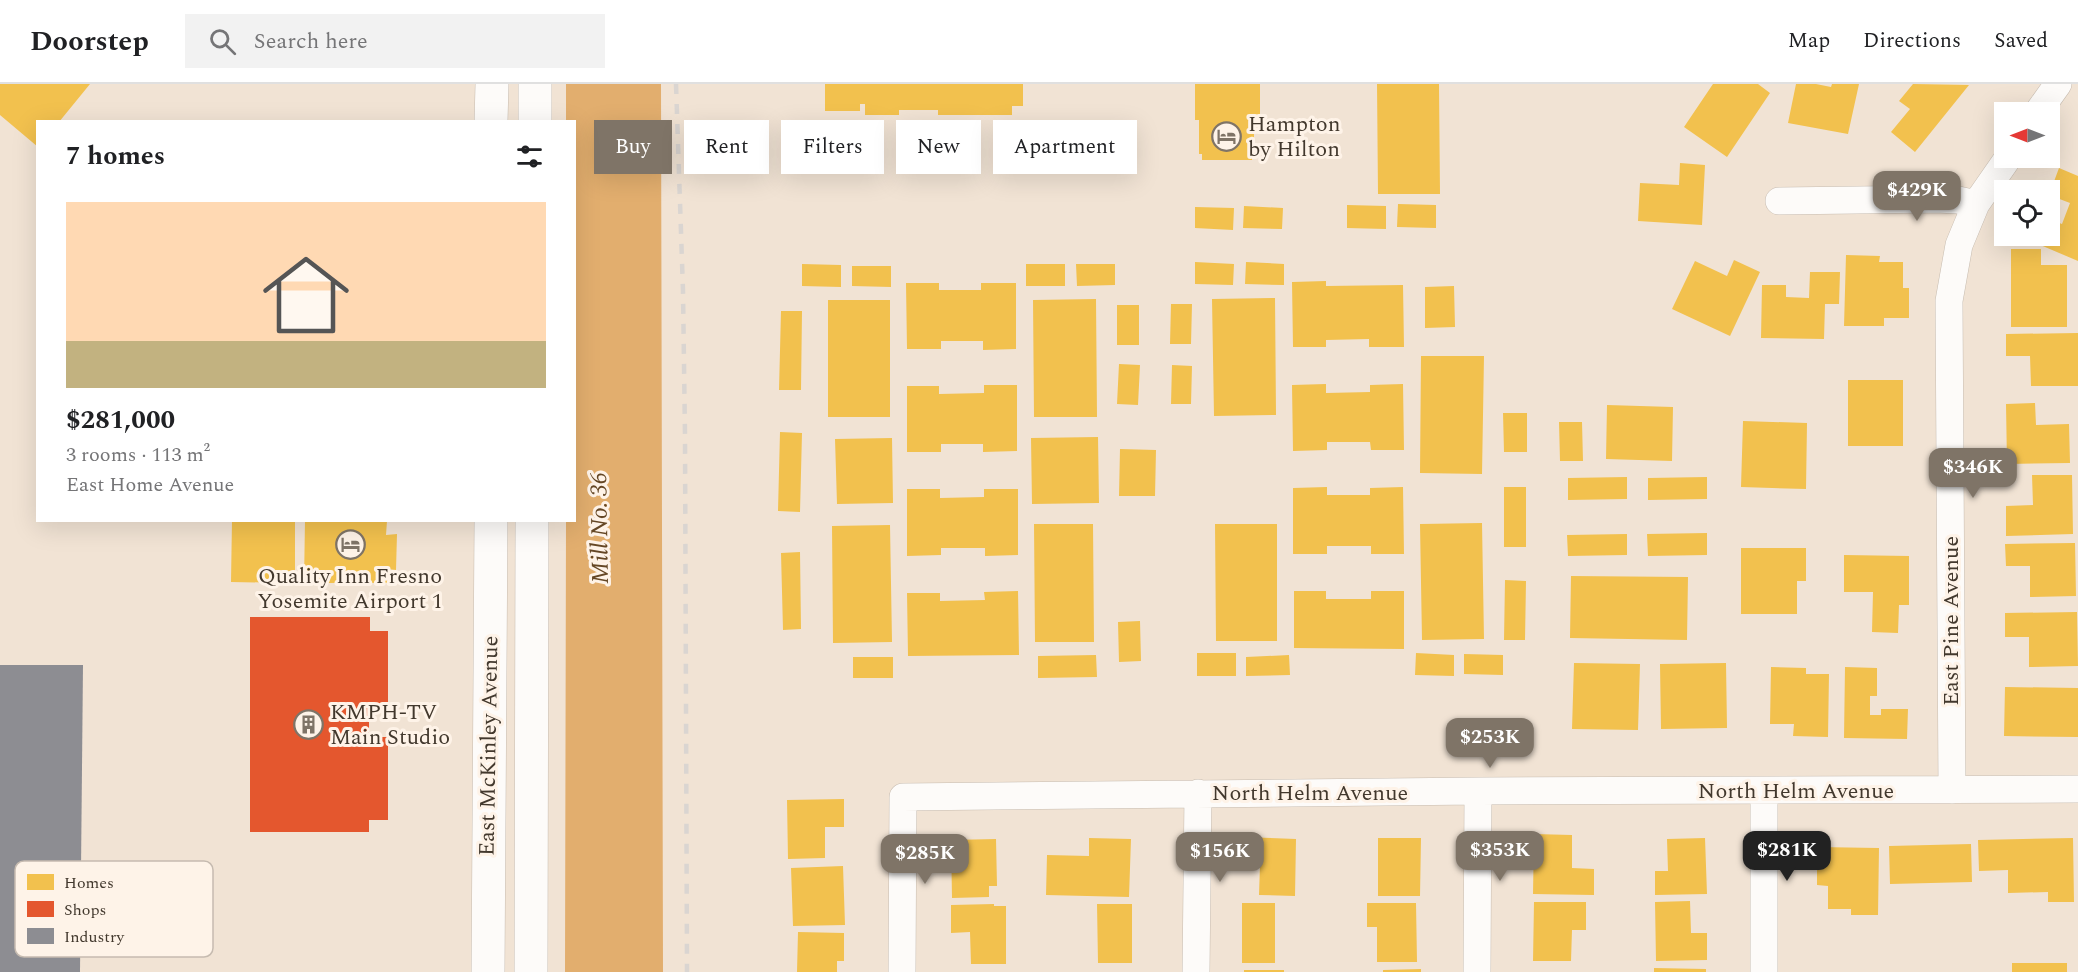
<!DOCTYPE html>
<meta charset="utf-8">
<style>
:root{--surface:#fff;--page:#f2f2f2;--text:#202124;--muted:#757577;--line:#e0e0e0;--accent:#7f7467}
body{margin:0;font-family:Spectral,serif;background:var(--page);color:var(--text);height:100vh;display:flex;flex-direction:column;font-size:22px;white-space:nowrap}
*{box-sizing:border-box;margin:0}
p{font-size:20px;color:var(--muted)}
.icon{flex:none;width:33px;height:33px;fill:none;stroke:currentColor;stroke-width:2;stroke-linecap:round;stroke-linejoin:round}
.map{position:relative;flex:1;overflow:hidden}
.sheet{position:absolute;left:36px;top:36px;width:540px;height:402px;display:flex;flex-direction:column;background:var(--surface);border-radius:0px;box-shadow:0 6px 24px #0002}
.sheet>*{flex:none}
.top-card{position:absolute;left:594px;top:36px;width:570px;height:54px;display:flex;gap:12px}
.needle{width:39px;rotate:270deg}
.tools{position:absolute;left:1994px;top:18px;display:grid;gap:12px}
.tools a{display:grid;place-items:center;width:66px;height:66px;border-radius:0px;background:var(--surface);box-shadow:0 6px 24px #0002;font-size:30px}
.price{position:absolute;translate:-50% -51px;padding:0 14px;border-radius:12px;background:var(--accent);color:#fff;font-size:20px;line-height:39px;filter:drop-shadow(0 2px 3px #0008)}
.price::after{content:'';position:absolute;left:50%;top:36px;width:18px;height:14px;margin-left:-9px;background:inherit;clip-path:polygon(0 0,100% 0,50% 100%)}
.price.active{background:#222;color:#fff}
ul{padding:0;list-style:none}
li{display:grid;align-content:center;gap:12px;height:318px;padding:0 30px}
li span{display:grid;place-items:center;height:186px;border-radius:0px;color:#555}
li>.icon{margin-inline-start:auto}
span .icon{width:108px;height:108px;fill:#fffc;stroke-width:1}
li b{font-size:26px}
h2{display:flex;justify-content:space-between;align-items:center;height:72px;padding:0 30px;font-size:26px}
.tag{padding:0 21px;border-radius:0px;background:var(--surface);box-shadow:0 6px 24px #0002;font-size:21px;line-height:54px}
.tag.active{background:var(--accent);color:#fff}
header{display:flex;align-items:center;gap:36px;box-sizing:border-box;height:84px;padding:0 30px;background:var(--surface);border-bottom:2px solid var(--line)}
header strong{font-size:28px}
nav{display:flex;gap:33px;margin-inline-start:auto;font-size:21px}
.search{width:420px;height:54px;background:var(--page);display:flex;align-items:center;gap:15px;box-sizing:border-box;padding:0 21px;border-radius:0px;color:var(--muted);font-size:22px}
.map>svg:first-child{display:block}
</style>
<header>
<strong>Doorstep</strong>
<div class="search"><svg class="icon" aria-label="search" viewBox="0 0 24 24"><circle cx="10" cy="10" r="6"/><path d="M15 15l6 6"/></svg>Search here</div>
<nav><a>Map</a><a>Directions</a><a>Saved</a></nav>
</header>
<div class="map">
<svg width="2078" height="888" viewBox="0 0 2078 888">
<rect width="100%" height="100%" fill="#f1e3d4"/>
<path fill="#e2ae6e" d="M 566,0 L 661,0 L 663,888 L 565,888 L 566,437 L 574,436 L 574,38 L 566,37 Z"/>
<path fill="#f2c14e" d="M 0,0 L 90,0 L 59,38 L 38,38 L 38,63 L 0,31 Z
M 825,0 L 1023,0 L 1023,22 L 1012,22 L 1012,31 L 938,31 L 938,26 L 899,26 L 899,31 L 865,31 L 865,20 L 860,20 L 860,27 L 825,27 Z
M 1195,0 L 1260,0 L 1260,36 L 1254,36 L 1254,71 L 1252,71 L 1252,76 L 1202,76 L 1202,70 L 1199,70 L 1199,36 L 1195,36 Z
M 1377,0 L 1439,0 L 1440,110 L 1378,110 Z
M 1713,0 L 1758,0 L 1770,9 L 1727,73 L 1684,43 Z
M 1796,0 L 1816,0 L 1831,3 L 1832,0 L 1859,0 L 1848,50 L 1788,39 Z
M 1913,0 L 1969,1 L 1915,68 L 1891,48 L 1910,25 L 1899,17 Z
M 1680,79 L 1705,81 L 1702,141 L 1638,137 L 1640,99 L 1679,101 Z
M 2059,84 L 2078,92 L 2078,177 L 2038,160 L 2041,152 L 2049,152 L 2049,135 L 2062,140 L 2070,119 L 2049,111 Z
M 1398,120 L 1436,121 L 1436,144 L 1397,143 Z
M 1347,121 L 1386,122 L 1386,145 L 1347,144 Z
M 1244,122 L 1283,124 L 1282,145 L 1243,144 Z
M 1195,123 L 1234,124 L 1233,146 L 1195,144 Z
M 2011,165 L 2041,165 L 2041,181 L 2067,181 L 2067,243 L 2011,243 Z
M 1846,171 L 1880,172 L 1879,178 L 1903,178 L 1903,204 L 1909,204 L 1909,234 L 1884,234 L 1884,242 L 1844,242 Z
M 1734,176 L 1760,188 L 1730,252 L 1672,225 L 1695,177 L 1727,192 Z
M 1195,178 L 1234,180 L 1233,201 L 1195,200 Z
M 1246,178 L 1284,180 L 1284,201 L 1245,200 Z
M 802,180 L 841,181 L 841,203 L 802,202 Z
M 1026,180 L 1065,180 L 1065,202 L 1026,202 Z
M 1076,180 L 1115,180 L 1115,201 L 1077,202 Z
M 852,182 L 891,182 L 891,203 L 852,202 Z
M 1810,188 L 1840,188 L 1839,220 L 1825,220 L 1824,255 L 1761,254 L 1762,201 L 1786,201 L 1786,213 L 1809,214 Z
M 1326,197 L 1326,202 L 1403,201 L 1404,263 L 1369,263 L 1369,255 L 1326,256 L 1326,263 L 1293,263 L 1292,198 Z
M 906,199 L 939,199 L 939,206 L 981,206 L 981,199 L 1016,199 L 1016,265 L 983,266 L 983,257 L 941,257 L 941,265 L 907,265 Z
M 1454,202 L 1455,243 L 1425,244 L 1425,203 Z
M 1275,214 L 1276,331 L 1214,332 L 1212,215 Z
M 1096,215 L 1097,333 L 1034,333 L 1033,216 Z
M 828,216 L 890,216 L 890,333 L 828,333 Z
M 1171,220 L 1192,220 L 1191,260 L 1170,260 Z
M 1117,221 L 1139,221 L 1139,261 L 1117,261 Z
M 781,227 L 802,227 L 801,306 L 779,306 Z
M 2078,249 L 2078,302 L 2031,302 L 2030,272 L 2006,272 L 2006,250 Z
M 1421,272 L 1484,272 L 1482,390 L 1420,389 Z
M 1119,280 L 1140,281 L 1138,321 L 1117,320 Z
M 1172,281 L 1192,282 L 1191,320 L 1171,320 Z
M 1848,296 L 1903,296 L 1903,362 L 1848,362 Z
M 1326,300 L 1326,309 L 1370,308 L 1370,301 L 1403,300 L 1404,366 L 1371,366 L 1370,358 L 1327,358 L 1327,366 L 1293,367 L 1292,301 Z
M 984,301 L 1017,301 L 1017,367 L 983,368 L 983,360 L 941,360 L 941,368 L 907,368 L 907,302 L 939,302 L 939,310 L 984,309 Z
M 2035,319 L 2036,341 L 2069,340 L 2070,379 L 2007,380 L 2006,320 Z
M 1607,321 L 1673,323 L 1672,377 L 1606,375 Z
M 1503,329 L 1527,329 L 1527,368 L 1504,368 Z
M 1743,337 L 1807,339 L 1806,405 L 1741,403 Z
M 1559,338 L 1582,338 L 1583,377 L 1560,377 Z
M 780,348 L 802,349 L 800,428 L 778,427 Z
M 1098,353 L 1099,419 L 1032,420 L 1031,354 Z
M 892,354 L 893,419 L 837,420 L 835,355 Z
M 1120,365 L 1156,366 L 1155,412 L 1119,412 Z
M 2032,391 L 2072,391 L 2073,450 L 2006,452 L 2006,422 L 2033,421 Z
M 1627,393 L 1627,415 L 1568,416 L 1568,394 Z
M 1707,393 L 1707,415 L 1648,416 L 1648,394 Z
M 1327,403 L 1327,411 L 1370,411 L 1370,404 L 1403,403 L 1404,470 L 1371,470 L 1371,462 L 1327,462 L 1327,470 L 1293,470 L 1293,404 Z
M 1504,403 L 1526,403 L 1526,463 L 1504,463 Z
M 907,405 L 940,405 L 940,414 L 984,413 L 984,405 L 1018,405 L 1018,471 L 985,472 L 985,464 L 941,464 L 941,471 L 907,472 Z
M 232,436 L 295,436 L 295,499 L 231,498 Z
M 305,436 L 387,437 L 386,451 L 397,450 L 396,486 L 387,485 L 387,499 L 304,499 Z
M 1482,439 L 1484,555 L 1422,556 L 1420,440 Z
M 1034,440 L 1093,440 L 1094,558 L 1035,558 Z
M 1215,440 L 1277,440 L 1277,557 L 1216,557 Z
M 890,441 L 892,558 L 833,559 L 832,442 Z
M 1707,449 L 1707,471 L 1648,472 L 1647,450 Z
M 1627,450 L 1627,471 L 1568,472 L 1567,451 Z
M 2075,459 L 2076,512 L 2030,513 L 2030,482 L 2006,482 L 2005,460 Z
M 1741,464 L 1806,464 L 1806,497 L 1797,497 L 1797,530 L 1741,530 Z
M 800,468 L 801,545 L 783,546 L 781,469 Z
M 1844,471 L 1909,472 L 1909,521 L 1899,521 L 1898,549 L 1872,548 L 1873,508 L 1844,508 Z
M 1571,492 L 1688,493 L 1687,556 L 1570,554 Z
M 1505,496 L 1526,497 L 1525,556 L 1504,556 Z
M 1018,507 L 1019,571 L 908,572 L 907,509 L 940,509 L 940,517 L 985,516 L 984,508 Z
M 1294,507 L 1326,507 L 1326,515 L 1371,515 L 1371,507 L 1404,507 L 1404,565 L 1294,564 Z
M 2077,528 L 2078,582 L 2029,583 L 2029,553 L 2005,553 L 2005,529 Z
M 1140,537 L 1141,577 L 1119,578 L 1118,538 Z
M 1197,569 L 1236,569 L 1236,592 L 1197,592 Z
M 1416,569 L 1454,571 L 1454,592 L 1415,591 Z
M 1464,570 L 1503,571 L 1503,591 L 1464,590 Z
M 1096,571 L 1097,593 L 1038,594 L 1038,572 Z
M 1289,571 L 1290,591 L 1246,592 L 1246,573 Z
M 853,573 L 893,573 L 893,594 L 853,594 Z
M 1574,579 L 1640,580 L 1638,646 L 1572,645 Z
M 1726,579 L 1727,644 L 1661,645 L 1660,580 Z
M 1771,583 L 1806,584 L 1806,590 L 1829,590 L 1828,653 L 1793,652 L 1794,640 L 1770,640 Z
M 1845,583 L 1877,584 L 1877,612 L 1870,612 L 1870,631 L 1881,631 L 1881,625 L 1908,625 L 1907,655 L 1844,654 Z
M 2005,603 L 2078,604 L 2078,653 L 2004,652 Z
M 844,715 L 844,743 L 825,743 L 825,774 L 788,775 L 787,716 Z
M 1534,750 L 1572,751 L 1572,784 L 1594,785 L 1594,811 L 1533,810 Z
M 1242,753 L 1296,755 L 1295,812 L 1259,811 L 1260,781 L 1241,780 Z
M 1089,754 L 1131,755 L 1129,813 L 1046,811 L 1047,771 L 1089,772 Z
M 1378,754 L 1421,754 L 1420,812 L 1378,812 Z
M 1705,754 L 1707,810 L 1655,811 L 1655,787 L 1668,787 L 1667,755 Z
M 2073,754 L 2074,818 L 2048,818 L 2048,808 L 2008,809 L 2008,786 L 1979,787 L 1978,756 Z
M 996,755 L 997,802 L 989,802 L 989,813 L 952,814 L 951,756 Z
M 1971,760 L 1972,798 L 1890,800 L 1889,762 Z
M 1817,763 L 1879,764 L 1878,831 L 1851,831 L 1851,825 L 1828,825 L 1828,802 L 1817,801 Z
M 843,782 L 845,841 L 793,842 L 791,784 Z
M 1690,817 L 1691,849 L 1707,849 L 1707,876 L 1656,877 L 1655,818 Z
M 1534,818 L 1586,818 L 1586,846 L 1572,846 L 1571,877 L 1533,877 Z
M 1242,819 L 1275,819 L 1275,879 L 1242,879 Z
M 1367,819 L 1416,819 L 1417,878 L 1377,878 L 1377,843 L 1367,843 Z
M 994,820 L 994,822 L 1006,822 L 1006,880 L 971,880 L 970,848 L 951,849 L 951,821 Z
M 1097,820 L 1132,820 L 1132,879 L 1098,879 Z
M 798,848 L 844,849 L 844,877 L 837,877 L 837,888 L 797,888 Z
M 2012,879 L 2067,879 L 2067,888 L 2012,888 Z
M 1654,884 L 1706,885 L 1706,888 L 1654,888 Z
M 1421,885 L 1421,888 L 1383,888 L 1383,886 Z
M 1244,886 L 1284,886 L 1284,888 L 1244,888 Z"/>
<path fill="#e4572e" d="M 250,533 L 370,533 L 370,547 L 388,547 L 388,628 L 369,628 L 369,653 L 388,653 L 388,736 L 369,736 L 369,748 L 250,748 Z"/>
<path fill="#8d8d92" d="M 0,581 L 83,581 L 80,888 L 0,888 Z"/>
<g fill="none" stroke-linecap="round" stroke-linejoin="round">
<defs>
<path id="street" d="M 2038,28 L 2058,0
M 1779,117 L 1936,115 L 1958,116 L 1976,120 L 2008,74
M 1952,706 L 1949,217 L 1959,161 L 1976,120
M 902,888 L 903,713 L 1478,707 L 2078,705
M 1196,888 L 1198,709
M 1477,888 L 1478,707
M 1764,888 L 1764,708"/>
<path id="primary" d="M 491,38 L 492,0
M 535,38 L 535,0
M 488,888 L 491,436
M 531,888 L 532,436"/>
</defs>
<use href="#street" stroke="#c7bcb0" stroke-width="28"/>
<use href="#primary" stroke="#c7bcb0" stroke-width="34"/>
<use href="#street" stroke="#fdfbf9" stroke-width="27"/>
<use href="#primary" stroke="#fdfbf9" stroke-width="33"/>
<path stroke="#dad5d1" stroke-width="4.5" stroke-dasharray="10 10" stroke-linecap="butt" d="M 676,0 L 683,207 L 685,351 L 687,888"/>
</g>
<defs>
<symbol id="hotel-ring" viewBox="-11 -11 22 22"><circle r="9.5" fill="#fef3e8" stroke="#7f7467" stroke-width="1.5"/><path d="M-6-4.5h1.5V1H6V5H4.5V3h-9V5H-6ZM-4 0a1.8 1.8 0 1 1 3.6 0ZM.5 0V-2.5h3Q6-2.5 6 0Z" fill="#7f7467"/></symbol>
<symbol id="building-ring" viewBox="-11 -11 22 22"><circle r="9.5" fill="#fef3e8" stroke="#7f7467" stroke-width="1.5"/><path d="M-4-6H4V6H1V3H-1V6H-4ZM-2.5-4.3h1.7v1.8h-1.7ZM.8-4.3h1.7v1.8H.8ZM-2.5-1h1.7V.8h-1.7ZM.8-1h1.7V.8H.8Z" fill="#7f7467"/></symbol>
</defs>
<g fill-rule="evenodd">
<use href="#hotel-ring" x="1210" y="36" width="33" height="33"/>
<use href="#hotel-ring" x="334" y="444" width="33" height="33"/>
<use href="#building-ring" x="292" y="624" width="33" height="33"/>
</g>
<g text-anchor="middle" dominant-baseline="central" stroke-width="6" stroke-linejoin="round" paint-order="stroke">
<g font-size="22" fill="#42382d" stroke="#fef3e8" text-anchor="start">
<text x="1248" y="40">Hampton<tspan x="1248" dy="25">by Hilton</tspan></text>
<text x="350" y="492" text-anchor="middle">Quality Inn Fresno<tspan x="350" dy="25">Yosemite Airport 1</tspan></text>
<text x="330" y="628">KMPH-TV<tspan x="330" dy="25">Main Studio</tspan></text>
</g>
<g font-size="22" fill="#42382d" stroke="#fef3e8">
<text transform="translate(1951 537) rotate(-90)">East Pine Avenue</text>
<text transform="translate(489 662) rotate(-89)">East McKinley Avenue</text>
<text x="1796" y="707">North Helm Avenue</text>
<text x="1310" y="709">North Helm Avenue</text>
</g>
<g font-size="24" font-style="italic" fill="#654725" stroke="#fef3e8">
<text transform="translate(600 444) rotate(-91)">Mill No. 36</text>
</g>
</g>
<rect x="15" y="777" width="198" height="96" rx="9" fill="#fef3e8" stroke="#c6bbb0" stroke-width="1.5"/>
<rect x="27" y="790" width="27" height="16" fill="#f2c14e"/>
<rect x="27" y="817" width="27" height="16" fill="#e4572e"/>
<rect x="27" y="844" width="27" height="16" fill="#8d8d92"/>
<g font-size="16" fill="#42382d">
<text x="64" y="804">Homes</text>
<text x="64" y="831">Shops</text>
<text x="64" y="858">Industry</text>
</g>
</svg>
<div class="tools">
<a><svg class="needle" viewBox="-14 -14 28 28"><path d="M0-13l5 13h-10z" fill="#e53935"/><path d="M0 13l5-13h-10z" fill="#757577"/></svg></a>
<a><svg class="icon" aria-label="locate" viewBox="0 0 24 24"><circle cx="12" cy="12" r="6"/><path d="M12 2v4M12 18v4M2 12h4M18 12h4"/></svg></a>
</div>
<b class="price" style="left:1917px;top:138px">$429K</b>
<b class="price" style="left:1973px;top:415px">$346K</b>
<b class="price" style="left:1490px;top:685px">$253K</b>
<b class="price" style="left:1500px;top:798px">$353K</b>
<b class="price active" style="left:1787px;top:798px">$281K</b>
<b class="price" style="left:1220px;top:799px">$156K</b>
<b class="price" style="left:925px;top:801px">$285K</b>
<div class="top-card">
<a class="tag active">Buy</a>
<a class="tag">Rent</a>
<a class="tag">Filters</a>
<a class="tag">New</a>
<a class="tag">Apartment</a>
</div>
<section class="sheet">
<h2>7 homes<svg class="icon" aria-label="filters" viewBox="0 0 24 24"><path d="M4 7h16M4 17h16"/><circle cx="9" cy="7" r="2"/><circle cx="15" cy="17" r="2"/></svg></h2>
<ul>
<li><span style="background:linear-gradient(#ffd9b3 75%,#c2b280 0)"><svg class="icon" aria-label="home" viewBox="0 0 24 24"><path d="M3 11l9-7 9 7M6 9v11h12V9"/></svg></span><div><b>$281,000</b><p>3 rooms · 113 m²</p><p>East Home Avenue</p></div></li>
</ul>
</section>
</div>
